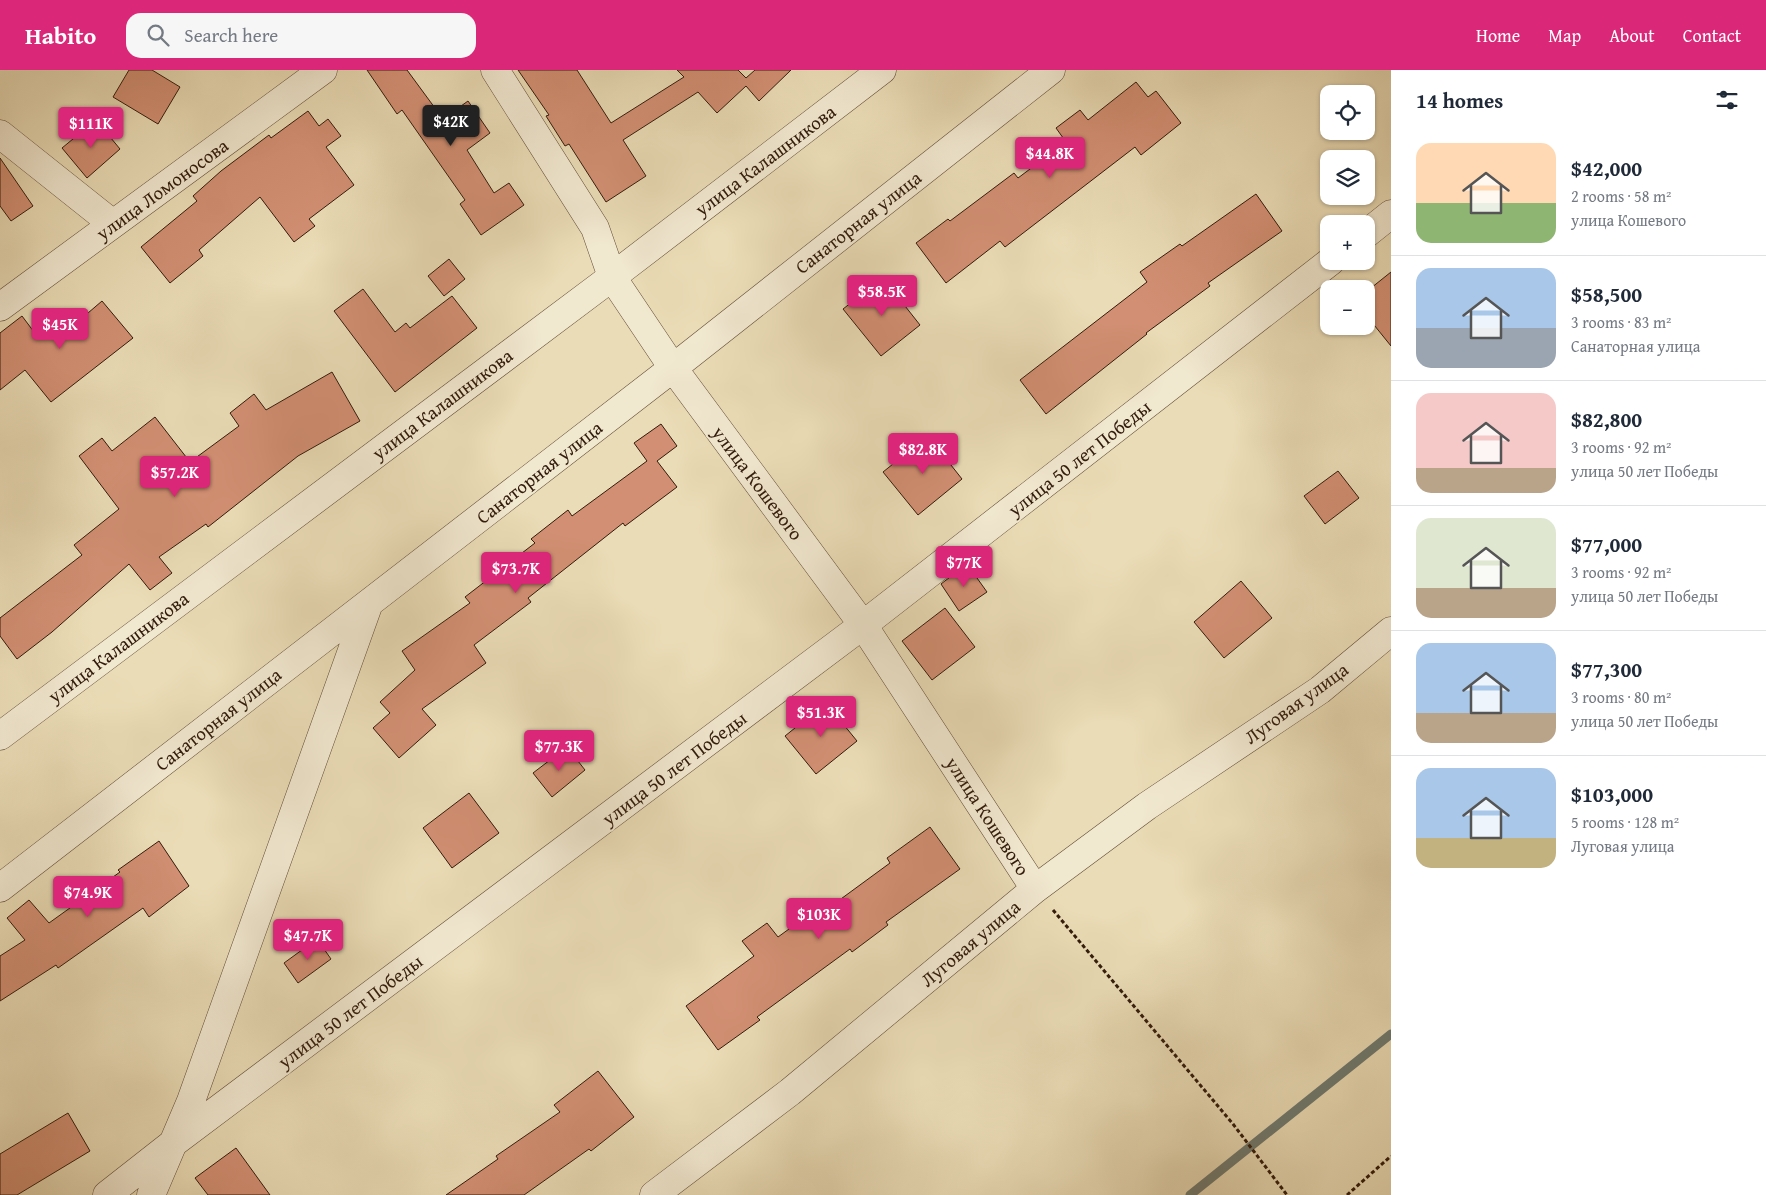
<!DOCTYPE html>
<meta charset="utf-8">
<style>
:root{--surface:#fff;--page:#f6f6f7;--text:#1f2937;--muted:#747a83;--line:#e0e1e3;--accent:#db2777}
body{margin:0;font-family:"Gentium Book Plus",serif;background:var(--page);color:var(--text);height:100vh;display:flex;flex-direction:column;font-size:19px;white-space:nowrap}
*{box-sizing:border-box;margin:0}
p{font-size:16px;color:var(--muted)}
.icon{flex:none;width:28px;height:28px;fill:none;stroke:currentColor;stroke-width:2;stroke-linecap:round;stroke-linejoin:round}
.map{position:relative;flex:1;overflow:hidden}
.sheet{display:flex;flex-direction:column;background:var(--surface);width:375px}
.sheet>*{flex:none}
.buttons{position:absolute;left:1320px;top:15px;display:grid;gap:10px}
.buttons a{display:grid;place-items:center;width:55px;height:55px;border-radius:10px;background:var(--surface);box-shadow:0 1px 4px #0004;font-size:25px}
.price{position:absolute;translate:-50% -42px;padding:0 11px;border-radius:5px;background:var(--accent);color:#fff;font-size:16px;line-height:32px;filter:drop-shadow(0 1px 2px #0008)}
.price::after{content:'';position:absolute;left:50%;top:30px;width:15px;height:11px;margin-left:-8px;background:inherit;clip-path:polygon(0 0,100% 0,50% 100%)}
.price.on{background:#222;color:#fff}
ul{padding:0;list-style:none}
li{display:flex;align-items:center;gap:15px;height:125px;padding:0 25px}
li+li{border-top:1px solid var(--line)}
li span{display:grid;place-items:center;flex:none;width:140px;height:100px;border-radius:15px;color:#555}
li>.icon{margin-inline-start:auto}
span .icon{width:60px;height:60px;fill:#fffc;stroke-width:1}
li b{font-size:21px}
h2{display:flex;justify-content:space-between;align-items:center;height:60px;padding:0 25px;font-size:21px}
header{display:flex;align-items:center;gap:30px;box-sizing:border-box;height:70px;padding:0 25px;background:var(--accent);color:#fff}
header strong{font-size:24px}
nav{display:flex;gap:28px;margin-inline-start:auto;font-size:18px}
.search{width:350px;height:45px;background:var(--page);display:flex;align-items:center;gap:12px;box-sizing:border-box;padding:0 18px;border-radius:15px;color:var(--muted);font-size:19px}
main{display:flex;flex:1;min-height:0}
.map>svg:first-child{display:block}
</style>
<header>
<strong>Habito</strong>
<div class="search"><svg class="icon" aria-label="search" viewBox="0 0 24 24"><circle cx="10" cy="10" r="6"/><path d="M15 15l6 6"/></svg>Search here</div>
<nav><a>Home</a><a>Map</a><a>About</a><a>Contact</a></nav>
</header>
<main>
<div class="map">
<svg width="1391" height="1125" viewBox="0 0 1391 1125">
<rect width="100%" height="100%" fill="#eadcb6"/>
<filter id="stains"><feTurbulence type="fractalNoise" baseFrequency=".004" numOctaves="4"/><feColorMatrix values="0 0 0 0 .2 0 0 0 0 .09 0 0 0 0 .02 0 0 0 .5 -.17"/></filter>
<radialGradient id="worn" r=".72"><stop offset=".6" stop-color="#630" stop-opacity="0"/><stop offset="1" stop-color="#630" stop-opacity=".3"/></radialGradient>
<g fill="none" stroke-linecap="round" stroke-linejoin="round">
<path stroke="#707a70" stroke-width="9" d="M 1190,1125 L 1391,964"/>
</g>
<path fill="#d28f73" stroke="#321b0b" d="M 129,0 L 152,0 L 180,17 L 158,54 L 113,27 Z
M 367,0 L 407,0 L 443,49 L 468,31 L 490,63 L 467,80 L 494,123 L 509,113 L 524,135 L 481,165 L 460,134 L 465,130 L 402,40 L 397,44 Z
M 518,0 L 577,0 L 611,53 L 684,7 L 677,0 L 738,0 L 746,8 L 755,0 L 791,0 L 759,31 L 746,16 L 717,43 L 698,22 L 623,70 L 646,106 L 606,132 L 569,74 L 565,76 L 546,46 L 549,45 Z
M 1136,12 L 1148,27 L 1156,21 L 1181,53 L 1141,85 L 1135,77 L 1005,177 L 1000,171 L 946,213 L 916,173 L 948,149 L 950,151 L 1014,103 L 1018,108 L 1066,72 L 1056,58 L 1080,40 L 1088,50 Z
M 308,41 L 319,56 L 328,49 L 341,66 L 326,77 L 354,115 L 309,149 L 315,156 L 294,172 L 260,127 L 199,180 L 203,186 L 170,213 L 141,177 L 197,131 L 193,126 L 221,101 L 269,65 L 271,68 Z
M 96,50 L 120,79 L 87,108 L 62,78 Z
M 0,88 L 33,136 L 11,151 L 0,136 Z
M 1256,124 L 1282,161 L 1208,213 L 1210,216 L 1146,263 L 1147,264 L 1046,344 L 1020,310 L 1147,212 L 1140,202 L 1180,174 L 1182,176 Z
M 449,189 L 465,209 L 444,226 L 428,206 Z
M 1391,202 L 1391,276 L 1366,245 L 1366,222 Z
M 883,208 L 920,255 L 881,286 L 843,239 Z
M 363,219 L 395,262 L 406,253 L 410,258 L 452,226 L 477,258 L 395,322 L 334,241 Z
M 102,231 L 133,268 L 51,332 L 25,300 L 0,320 L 0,263 L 22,246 L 34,262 L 48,251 L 60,267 Z
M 332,302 L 360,351 L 298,386 L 208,457 L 206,454 L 159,487 L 172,503 L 150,520 L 129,494 L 52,562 L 17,589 L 0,566 L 0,548 L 82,485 L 74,475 L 119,439 L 79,386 L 102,368 L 112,381 L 155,347 L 190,392 L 239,356 L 230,343 L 254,324 L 266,340 Z
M 661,354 L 677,376 L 657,391 L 677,417 L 625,456 L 623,453 L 528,528 L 531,532 L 474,575 L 486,593 L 422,639 L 436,655 L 399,688 L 373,658 L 390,643 L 380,632 L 415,600 L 402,581 L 470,533 L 465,527 L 535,473 L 531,469 L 568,440 L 572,446 L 647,391 L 634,373 Z
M 928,366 L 962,409 L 918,445 L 883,402 Z
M 1338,401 L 1359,428 L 1325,454 L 1304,426 Z
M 967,494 L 987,522 L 959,541 L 941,514 Z
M 1241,511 L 1272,548 L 1224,588 L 1194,552 Z
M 945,538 L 975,577 L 932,610 L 902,571 Z
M 826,633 L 857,671 L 816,704 L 785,666 Z
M 567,677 L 585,700 L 552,727 L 533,703 Z
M 469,723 L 499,763 L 452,798 L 423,758 Z
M 930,757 L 960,799 L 886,852 L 888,855 L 852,882 L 850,879 L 757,947 L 760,950 L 718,980 L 686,936 L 754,886 L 742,871 L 767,853 L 778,867 L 800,851 L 804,856 L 890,793 L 887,788 Z
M 159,771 L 189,816 L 149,847 L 143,838 L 58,898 L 56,895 L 0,931 L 0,886 L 25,870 L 7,848 L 29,830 L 49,853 L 120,802 L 118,800 Z
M 317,869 L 331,889 L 298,913 L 284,893 Z
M 598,1001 L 634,1047 L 591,1081 L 589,1079 L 524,1125 L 446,1125 L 498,1089 L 496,1086 L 560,1042 L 554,1035 Z
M 68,1043 L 90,1081 L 17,1125 L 0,1125 L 0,1084 Z
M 236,1078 L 270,1125 L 208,1125 L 195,1108 Z"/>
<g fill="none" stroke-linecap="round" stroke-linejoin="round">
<defs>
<path id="minor" d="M 495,0 L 595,158 L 612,207 L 673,298 L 863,555 L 1035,819
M 0,64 L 113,154
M 1366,164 L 1391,144
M 0,237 L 323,0
M 0,666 L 612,207 L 882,0
M 0,818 L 673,298 L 1051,0
M 107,1125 L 172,1074 L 863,555 L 1331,191
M 151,1125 L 191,1031 L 369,533
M 654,1125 L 790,1022 L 1035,819 L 1147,736 L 1320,620 L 1391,561"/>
</defs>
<use href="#minor" stroke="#604b36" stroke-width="29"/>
<path stroke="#321b0b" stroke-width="3" stroke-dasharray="4 2.5" stroke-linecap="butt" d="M 1053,840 L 1233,1054 L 1287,1125
M 1347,1125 L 1391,1086"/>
<use href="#minor" stroke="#f1e8d0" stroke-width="28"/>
</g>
<g text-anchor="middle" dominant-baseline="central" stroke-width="4" stroke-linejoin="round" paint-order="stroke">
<g font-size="19" fill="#321b0b" stroke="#f1e8d0">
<text transform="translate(765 90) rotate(-37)">улица Калашникова</text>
<text transform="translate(162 119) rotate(-36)">улица Ломоносова</text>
<text transform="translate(858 152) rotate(-38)">Санаторная улица</text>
<text transform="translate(442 334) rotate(-37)">улица Калашникова</text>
<text transform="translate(1079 388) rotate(-38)">улица 50 лет Победы</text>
<text transform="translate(539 402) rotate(-38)">Санаторная улица</text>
<text transform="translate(758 413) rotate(53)">улица Кошевого</text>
<text transform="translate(118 577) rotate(-37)">улица Калашникова</text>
<text transform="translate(1296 633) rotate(-36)">Луговая улица</text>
<text transform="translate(218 649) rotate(-38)">Санаторная улица</text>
<text transform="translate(674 698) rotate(-37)">улица 50 лет Победы</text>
<text transform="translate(988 746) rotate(57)">улица Кошевого</text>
<text transform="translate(970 873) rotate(-40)">Луговая улица</text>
<text transform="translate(350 941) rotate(-37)">улица 50 лет Победы</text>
</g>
</g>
<rect width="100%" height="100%" filter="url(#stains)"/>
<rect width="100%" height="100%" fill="url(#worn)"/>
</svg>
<div class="buttons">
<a><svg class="icon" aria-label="locate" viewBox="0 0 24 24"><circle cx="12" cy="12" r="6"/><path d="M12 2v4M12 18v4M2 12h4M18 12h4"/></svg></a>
<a><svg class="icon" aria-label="layers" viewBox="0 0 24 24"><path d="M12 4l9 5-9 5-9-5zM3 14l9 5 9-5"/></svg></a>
<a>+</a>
<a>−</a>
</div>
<b class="price on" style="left:451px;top:77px">$42K</b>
<b class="price" style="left:91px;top:79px">$111K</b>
<b class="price" style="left:1050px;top:109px">$44.8K</b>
<b class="price" style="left:882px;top:247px">$58.5K</b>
<b class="price" style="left:60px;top:280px">$45K</b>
<b class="price" style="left:923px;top:405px">$82.8K</b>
<b class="price" style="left:175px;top:428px">$57.2K</b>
<b class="price" style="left:964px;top:518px">$77K</b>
<b class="price" style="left:516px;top:524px">$73.7K</b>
<b class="price" style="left:821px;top:668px">$51.3K</b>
<b class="price" style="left:559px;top:702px">$77.3K</b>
<b class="price" style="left:88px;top:848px">$74.9K</b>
<b class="price" style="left:819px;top:870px">$103K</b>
<b class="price" style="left:308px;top:891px">$47.7K</b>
</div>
<section class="sheet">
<h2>14 homes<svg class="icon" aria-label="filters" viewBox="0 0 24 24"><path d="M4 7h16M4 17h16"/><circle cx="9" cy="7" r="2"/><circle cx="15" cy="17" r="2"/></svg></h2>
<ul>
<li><span style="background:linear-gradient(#ffd9b3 60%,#8fb573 0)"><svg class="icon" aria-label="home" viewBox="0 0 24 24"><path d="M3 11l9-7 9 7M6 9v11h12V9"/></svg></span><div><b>$42,000</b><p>2 rooms · 58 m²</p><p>улица Кошевого</p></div></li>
<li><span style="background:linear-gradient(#a9c7e8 60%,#9aa5b1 0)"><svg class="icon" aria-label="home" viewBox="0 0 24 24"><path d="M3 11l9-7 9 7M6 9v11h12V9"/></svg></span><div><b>$58,500</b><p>3 rooms · 83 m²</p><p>Санаторная улица</p></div></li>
<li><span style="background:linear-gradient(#f6c9c9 75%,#b9a48a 0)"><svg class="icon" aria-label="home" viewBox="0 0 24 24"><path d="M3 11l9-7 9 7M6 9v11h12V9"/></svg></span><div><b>$82,800</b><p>3 rooms · 92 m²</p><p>улица 50 лет Победы</p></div></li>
<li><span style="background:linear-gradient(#dfe7d0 70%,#b9a48a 0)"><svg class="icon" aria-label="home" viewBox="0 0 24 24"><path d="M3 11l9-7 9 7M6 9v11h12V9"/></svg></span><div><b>$77,000</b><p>3 rooms · 92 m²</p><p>улица 50 лет Победы</p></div></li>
<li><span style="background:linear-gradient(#a9c7e8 70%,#b9a48a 0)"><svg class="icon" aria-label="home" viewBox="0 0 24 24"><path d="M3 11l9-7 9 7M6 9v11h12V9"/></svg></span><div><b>$77,300</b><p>3 rooms · 80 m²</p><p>улица 50 лет Победы</p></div></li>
<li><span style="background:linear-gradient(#a9c7e8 70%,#c2b280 0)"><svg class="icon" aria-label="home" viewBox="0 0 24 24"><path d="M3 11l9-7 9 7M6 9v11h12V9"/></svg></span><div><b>$103,000</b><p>5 rooms · 128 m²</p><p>Луговая улица</p></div></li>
</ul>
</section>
</main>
